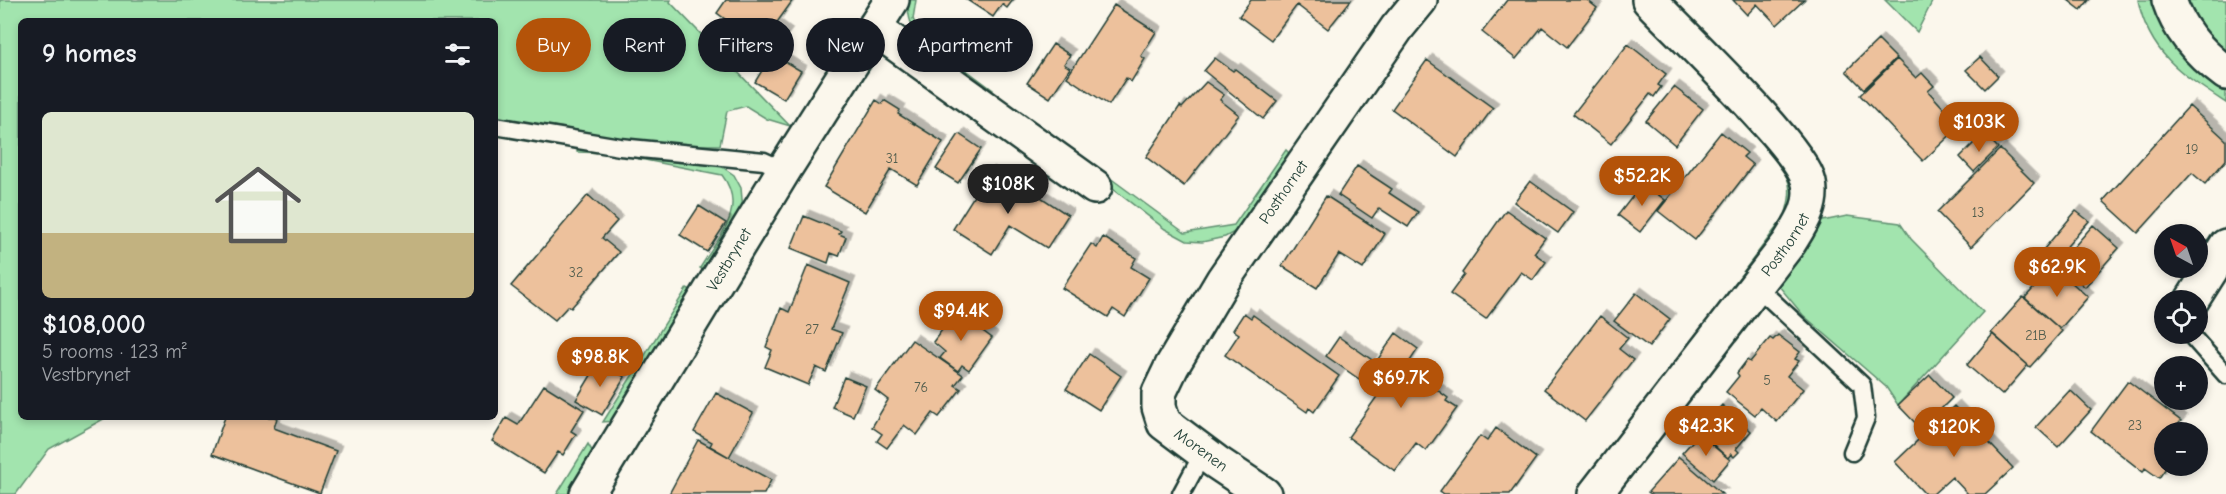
<!DOCTYPE html>
<meta charset="utf-8">
<style>
:root{--surface:#171b24;--page:#242831;--text:#f1f3f6;--muted:#9ea1a6;--line:#363941;--accent:#b45309}
body{margin:0;font-family:"Comic Neue",sans-serif;background:var(--page);color:var(--text);height:100vh;display:flex;flex-direction:column;font-size:22px;white-space:nowrap}
*{box-sizing:border-box;margin:0}
p{font-size:20px;color:var(--muted)}
.icon{flex:none;width:33px;height:33px;fill:none;stroke:currentColor;stroke-width:2;stroke-linecap:round;stroke-linejoin:round}
.map{position:relative;flex:1;overflow:hidden}
.panel{position:absolute;left:18px;top:18px;width:480px;height:402px;display:flex;flex-direction:column;background:var(--surface);border-radius:9px;box-shadow:0 3px 9px #0003}
.panel>*{flex:none}
.banner{position:absolute;left:516px;top:18px;width:570px;height:54px;display:flex;gap:12px}
.needle{width:39px;rotate:320deg}
.buttons{position:absolute;left:2154px;top:224px;display:grid;gap:12px}
.buttons a{display:grid;place-items:center;width:54px;height:54px;border-radius:50%;background:var(--surface);box-shadow:0 3px 9px #0003;font-size:30px}
.price{position:absolute;translate:-50% -51px;padding:0 14px;border-radius:21px;background:var(--accent);color:#fff;font-size:20px;line-height:39px;filter:drop-shadow(0 2px 3px #0008)}
.price::after{content:'';position:absolute;left:50%;top:36px;width:18px;height:14px;margin-left:-9px;background:inherit;clip-path:polygon(0 0,100% 0,50% 100%)}
.price.active{background:#222;color:#fff}
ul{padding:0;list-style:none}
li{display:grid;align-content:center;gap:12px;height:318px;padding:0 24px}
li+li{border-top:2px solid var(--line)}
li span{display:grid;place-items:center;height:186px;border-radius:9px;color:#555}
li>.icon{margin-inline-start:auto}
span .icon{width:108px;height:108px;fill:#fffc;stroke-width:1}
li b{font-size:26px}
h2{display:flex;justify-content:space-between;align-items:center;height:72px;padding:0 24px;font-size:26px}
.pill{padding:0 21px;border-radius:27px;background:var(--surface);box-shadow:0 3px 9px #0003;font-size:21px;line-height:54px}
.pill.active{background:var(--accent);color:#fff}
.map>svg:first-child{display:block}
</style>
<div class="map">
<svg width="2226" height="494" viewBox="0 0 2226 494">
<defs>
<filter id="shadow"><feDropShadow dx="5.5" dy="-5.5" stdDeviation="0" flood-color="#0004"/></filter>
</defs>
<rect width="100%" height="100%" fill="#fbf7ec"/>
<filter id="ink" filterUnits="userSpaceOnUse"><feTurbulence type="fractalNoise" baseFrequency=".0167" numOctaves="2"/><feDisplacementMap in="SourceGraphic" scale="12" xChannelSelector="R" yChannelSelector="G"/><feConvolveMatrix kernelMatrix="1 2 1 2 8 2 1 2 1" color-interpolation-filters="sRGB"/></filter>
<g filter="url(#ink)">
<path fill="#a2e4ae" stroke="#609071" stroke-width="1.5" d="M 0,0 L 671,0 L 670,2 L 790,126 L 767,119 L 746,106 L 727,111 L 720,145 L 682,145 L 628,140 L 559,127 L 526,123 L 500,123 L 495,120 L 495,21 L 21,21 L 21,417 L 107,417 L 49,449 L 16,494 L 0,494 Z
M 909,0 L 916,0 L 913,19 L 922,37 L 993,90 L 991,93 C 961,72 901,44 909,0 Z
M 1885,0 L 1933,0 L 1917,32 Z
M 2138,0 L 2159,0 L 2226,85 L 2226,103 C 2183,75 2149,54 2138,0 Z
M 2177,0 L 2226,0 L 2226,64 Z
M 1741,114 L 1780,157 L 1797,187 L 1794,212 L 1718,313 L 1711,315 L 1785,216 C 1788,205 1791,195 1789,184 C 1786,165 1750,133 1737,117 Z
M 1049,133 L 1185,233 L 1234,225 L 1286,150 L 1290,154 L 1242,228 L 1225,237 L 1202,242 L 1187,241 L 1165,229 L 1046,137 Z
M 577,146 L 718,164 L 734,175 L 741,188 L 743,210 L 708,273 L 700,268 C 718,238 748,209 722,175 L 609,153 L 577,152 Z
M 1847,216 L 1900,223 L 1911,239 L 1983,312 L 1898,405 L 1886,387 L 1803,315 L 1778,285 L 1786,268 L 1818,222 Z
M 687,288 L 697,293 L 615,421 L 603,422 Z
M 588,444 L 595,456 L 570,494 L 557,494 Z"/>
<path fill="#edc19c" stroke="#1f3d34" stroke-width="1.5" filter="url(#shadow)" d="M 726,0 L 793,0 L 775,25 L 787,34 L 772,54 L 717,13 Z
M 967,0 L 1013,0 L 1007,8 L 1002,4 L 993,17 Z
M 1251,0 L 1351,0 L 1328,29 L 1297,5 L 1271,40 L 1239,16 Z
M 1507,0 L 1587,0 L 1597,8 L 1567,47 L 1542,27 L 1516,59 L 1482,32 Z
M 1733,0 L 1804,0 L 1777,25 L 1757,4 L 1747,15 Z
M 2068,0 L 2089,0 L 2081,10 Z
M 1114,5 L 1156,32 L 1141,56 L 1145,59 L 1131,82 L 1126,78 L 1109,105 L 1067,77 Z
M 1878,40 L 1896,58 L 1864,89 L 1846,71 Z
M 1053,44 L 1070,55 L 1064,64 L 1070,68 L 1050,98 L 1027,83 Z
M 1628,44 L 1666,74 L 1658,85 L 1661,87 L 1654,97 L 1650,94 L 1611,144 L 1573,114 Z
M 772,54 L 801,71 L 784,99 L 755,82 Z
M 1980,57 L 1998,76 L 1985,89 L 1966,70 Z
M 1215,58 L 1233,71 L 1235,69 L 1277,101 L 1263,119 L 1204,71 Z
M 1897,59 L 1916,78 L 1922,73 L 1934,86 L 1928,91 L 1960,126 L 1923,161 L 1860,95 Z
M 1427,60 L 1493,108 L 1457,157 L 1392,109 Z
M 1206,82 L 1224,95 L 1220,100 L 1239,115 L 1184,186 L 1146,157 L 1180,106 L 1182,108 Z
M 1674,87 L 1703,109 L 1675,145 L 1646,121 Z
M 876,100 L 882,104 L 884,100 L 900,110 L 898,114 L 943,142 L 917,185 L 891,169 L 865,212 L 824,187 Z
M 2189,106 L 2226,140 L 2226,160 L 2205,184 L 2192,173 L 2138,233 L 2103,201 Z
M 1721,132 L 1747,153 L 1743,157 L 1753,165 L 1695,240 L 1658,211 Z
M 1984,133 L 1998,148 L 1974,172 L 1960,157 Z
M 959,134 L 981,149 L 958,183 L 936,169 Z
M 2000,149 L 2034,183 L 1971,247 L 1937,212 Z
M 1357,166 L 1392,189 L 1389,193 L 1418,212 L 1408,227 L 1379,208 L 1372,218 L 1338,195 Z
M 989,172 L 1014,189 L 1018,182 L 1068,215 L 1047,248 L 1010,225 L 992,254 L 953,229 Z
M 1530,181 L 1573,212 L 1558,233 L 1514,202 Z
M 1643,183 L 1665,200 L 1640,232 L 1618,215 Z
M 588,195 L 617,221 L 602,238 L 619,252 L 571,308 L 568,306 L 555,320 L 511,286 Z
M 1326,196 L 1385,234 L 1363,269 L 1339,254 L 1317,288 L 1282,266 Z
M 699,206 L 726,223 L 707,252 L 680,235 Z
M 1506,210 L 1545,238 L 1534,253 L 1546,262 L 1533,280 L 1521,272 L 1486,319 L 1450,294 L 1464,275 L 1462,273 Z
M 2076,211 L 2089,221 L 2055,260 L 2043,250 Z
M 804,216 L 841,231 L 839,234 L 846,237 L 839,256 L 831,253 L 828,263 L 791,248 Z
M 2093,225 L 2119,248 L 2085,287 L 2059,264 Z
M 1103,237 L 1136,258 L 1131,267 L 1149,278 L 1125,317 L 1113,309 L 1108,317 L 1062,288 L 1091,244 L 1097,248 Z
M 808,265 L 850,283 L 831,329 L 842,333 L 826,372 L 816,367 L 808,385 L 765,367 L 772,350 L 766,347 L 781,308 L 789,312 Z
M 2053,266 L 2088,297 L 2060,329 L 2025,298 Z
M 1636,293 L 1670,319 L 1649,347 L 1614,321 Z
M 2023,297 L 2062,331 L 2030,367 L 1991,333 Z
M 956,311 L 992,338 L 969,370 L 962,365 L 958,371 L 940,358 L 945,352 L 933,342 Z
M 1244,313 L 1251,318 L 1253,315 L 1339,376 L 1314,412 L 1309,408 L 1307,412 L 1225,355 L 1239,334 L 1233,330 Z
M 1600,316 L 1628,338 L 1619,349 L 1633,360 L 1585,421 L 1544,389 Z
M 1396,333 L 1418,349 L 1406,367 L 1448,398 L 1446,401 L 1457,408 L 1426,451 L 1416,443 L 1395,471 L 1348,437 L 1386,384 L 1369,372 Z
M 1993,334 L 2028,365 L 2002,395 L 1967,365 Z
M 1778,335 L 1800,352 L 1795,359 L 1799,361 L 1787,376 L 1803,389 L 1777,422 L 1761,408 L 1755,415 L 1726,392 L 1739,376 L 1737,373 L 1747,360 L 1750,362 L 1770,338 L 1773,340 Z
M 1339,337 L 1372,360 L 1359,379 L 1326,356 Z
M 912,340 L 963,375 L 955,385 L 961,389 L 939,417 L 933,413 L 917,435 L 904,425 L 887,448 L 877,441 L 882,434 L 872,427 L 888,400 L 875,390 Z
M 1089,354 L 1121,376 L 1099,410 L 1066,389 Z
M 599,362 L 625,377 L 602,415 L 576,400 Z
M 1930,375 L 1952,398 L 1921,429 L 1898,405 Z
M 844,377 L 866,386 L 853,416 L 832,407 Z
M 2128,381 L 2181,421 L 2172,432 L 2164,432 L 2164,465 L 2168,465 L 2159,478 L 2145,468 L 2143,472 L 2091,431 Z
M 544,385 L 584,410 L 571,431 L 576,434 L 563,455 L 558,452 L 544,473 L 492,441 L 506,418 L 518,425 Z
M 2070,390 L 2091,410 L 2058,447 L 2036,427 Z
M 716,393 L 753,413 L 729,457 L 710,446 L 712,442 L 694,432 Z
M 1722,405 L 1751,431 L 1736,449 L 1739,452 L 1734,457 L 1731,454 L 1728,458 L 1698,431 Z
M 1954,406 L 2013,468 L 1985,494 L 1968,494 L 1952,477 L 1933,494 L 1925,494 L 1895,462 Z
M 225,417 L 274,417 L 277,418 L 274,428 L 336,451 L 320,493 L 212,454 Z
M 1496,428 L 1536,458 L 1510,494 L 1444,494 L 1440,491 L 1480,436 L 1487,441 Z
M 1699,434 L 1730,460 L 1713,480 L 1682,453 Z
M 698,440 L 771,480 L 764,494 L 669,494 Z
M 1679,457 L 1722,494 L 1651,494 L 1648,492 Z"/>
<g fill="none" stroke-linecap="round" stroke-linejoin="round">
<defs>
<path id="lane" d="M 495,126 L 620,147 L 764,161 L 784,170
M 1755,285 L 1862,385 L 1866,418 L 1852,452
M 2189,333 L 2226,375
M 1181,494 L 1203,453"/>
<g id="street">
<path d="M 2169,0 C 2179,31 2200,54 2226,73"/>
<path d="M 874,28 L 1095,187"/>
<path d="M 2192,300 L 2226,246"/>
<path id="s1" d="M 587,494 L 784,170 L 892,0"/>
<path id="s2" d="M 1264,494 L 1216,462 L 1164,423 L 1159,407 L 1159,393 L 1172,366 L 1223,280 L 1397,28 L 1420,0"/>
<path id="s3" d="M 1595,494 L 1789,243 C 1800,225 1814,206 1809,183 C 1802,148 1680,33 1649,0"/>
</g>
</defs>
<use href="#lane" stroke="#1f3d34" stroke-width="21"/>
<use href="#street" stroke="#1f3d34" stroke-width="38"/>
<use href="#lane" stroke="#fbf7ec" stroke-width="16"/>
<use href="#street" stroke="#fbf7ec" stroke-width="33"/>
</g>
</g>
<g text-anchor="middle" dominant-baseline="central" stroke-width="4.5" stroke-linejoin="round" paint-order="stroke">
<g font-size="14" fill="#525e4e">
<text x="2192" y="149">19</text>
<text x="892" y="158">31</text>
<text x="1978" y="212">13</text>
<text x="576" y="272">32</text>
<text x="812" y="329">27</text>
<text x="2036" y="335">21B</text>
<text x="1767" y="380">5</text>
<text x="921" y="387">76</text>
<text x="2135" y="425">23</text>
</g>
<g font-size="16" fill="#1f3d34" stroke="#fbf7ec">
<text stroke="none"><textPath href="#s2" startOffset="390">Posthornet</textPath></text>
<text stroke="none"><textPath href="#s3" startOffset="314">Posthornet</textPath></text>
<text stroke="none"><textPath href="#s1" startOffset="274">Vestbrynet</textPath></text>
<text transform="translate(1201 450) rotate(36)">Morenen</text>
</g>
</g>
</svg>
<div class="buttons">
<a><svg class="needle" viewBox="-14 -14 28 28"><path d="M0-13l5 13h-10z" fill="#e53935"/><path d="M0 13l5-13h-10z" fill="#9ea1a6"/></svg></a>
<a><svg class="icon" aria-label="locate" viewBox="0 0 24 24"><circle cx="12" cy="12" r="6"/><path d="M12 2v4M12 18v4M2 12h4M18 12h4"/></svg></a>
<a>+</a>
<a>−</a>
</div>
<b class="price" style="left:1979px;top:153px">$103K</b>
<b class="price" style="left:1642px;top:207px">$52.2K</b>
<b class="price active" style="left:1008px;top:215px">$108K</b>
<b class="price" style="left:2057px;top:298px">$62.9K</b>
<b class="price" style="left:961px;top:342px">$94.4K</b>
<b class="price" style="left:600px;top:388px">$98.8K</b>
<b class="price" style="left:1401px;top:409px">$69.7K</b>
<b class="price" style="left:1706px;top:457px">$42.3K</b>
<b class="price" style="left:1954px;top:458px">$120K</b>
<div class="banner">
<a class="pill active">Buy</a>
<a class="pill">Rent</a>
<a class="pill">Filters</a>
<a class="pill">New</a>
<a class="pill">Apartment</a>
</div>
<section class="panel">
<h2>9 homes<svg class="icon" aria-label="filters" viewBox="0 0 24 24"><path d="M4 7h16M4 17h16"/><circle cx="9" cy="7" r="2"/><circle cx="15" cy="17" r="2"/></svg></h2>
<ul>
<li><span style="background:linear-gradient(#dfe7d0 65%,#c2b280 0)"><svg class="icon" aria-label="home" viewBox="0 0 24 24"><path d="M3 11l9-7 9 7M6 9v11h12V9"/></svg></span><div><b>$108,000</b><p>5 rooms · 123 m²</p><p>Vestbrynet</p></div></li>
</ul>
</section>
</div>
